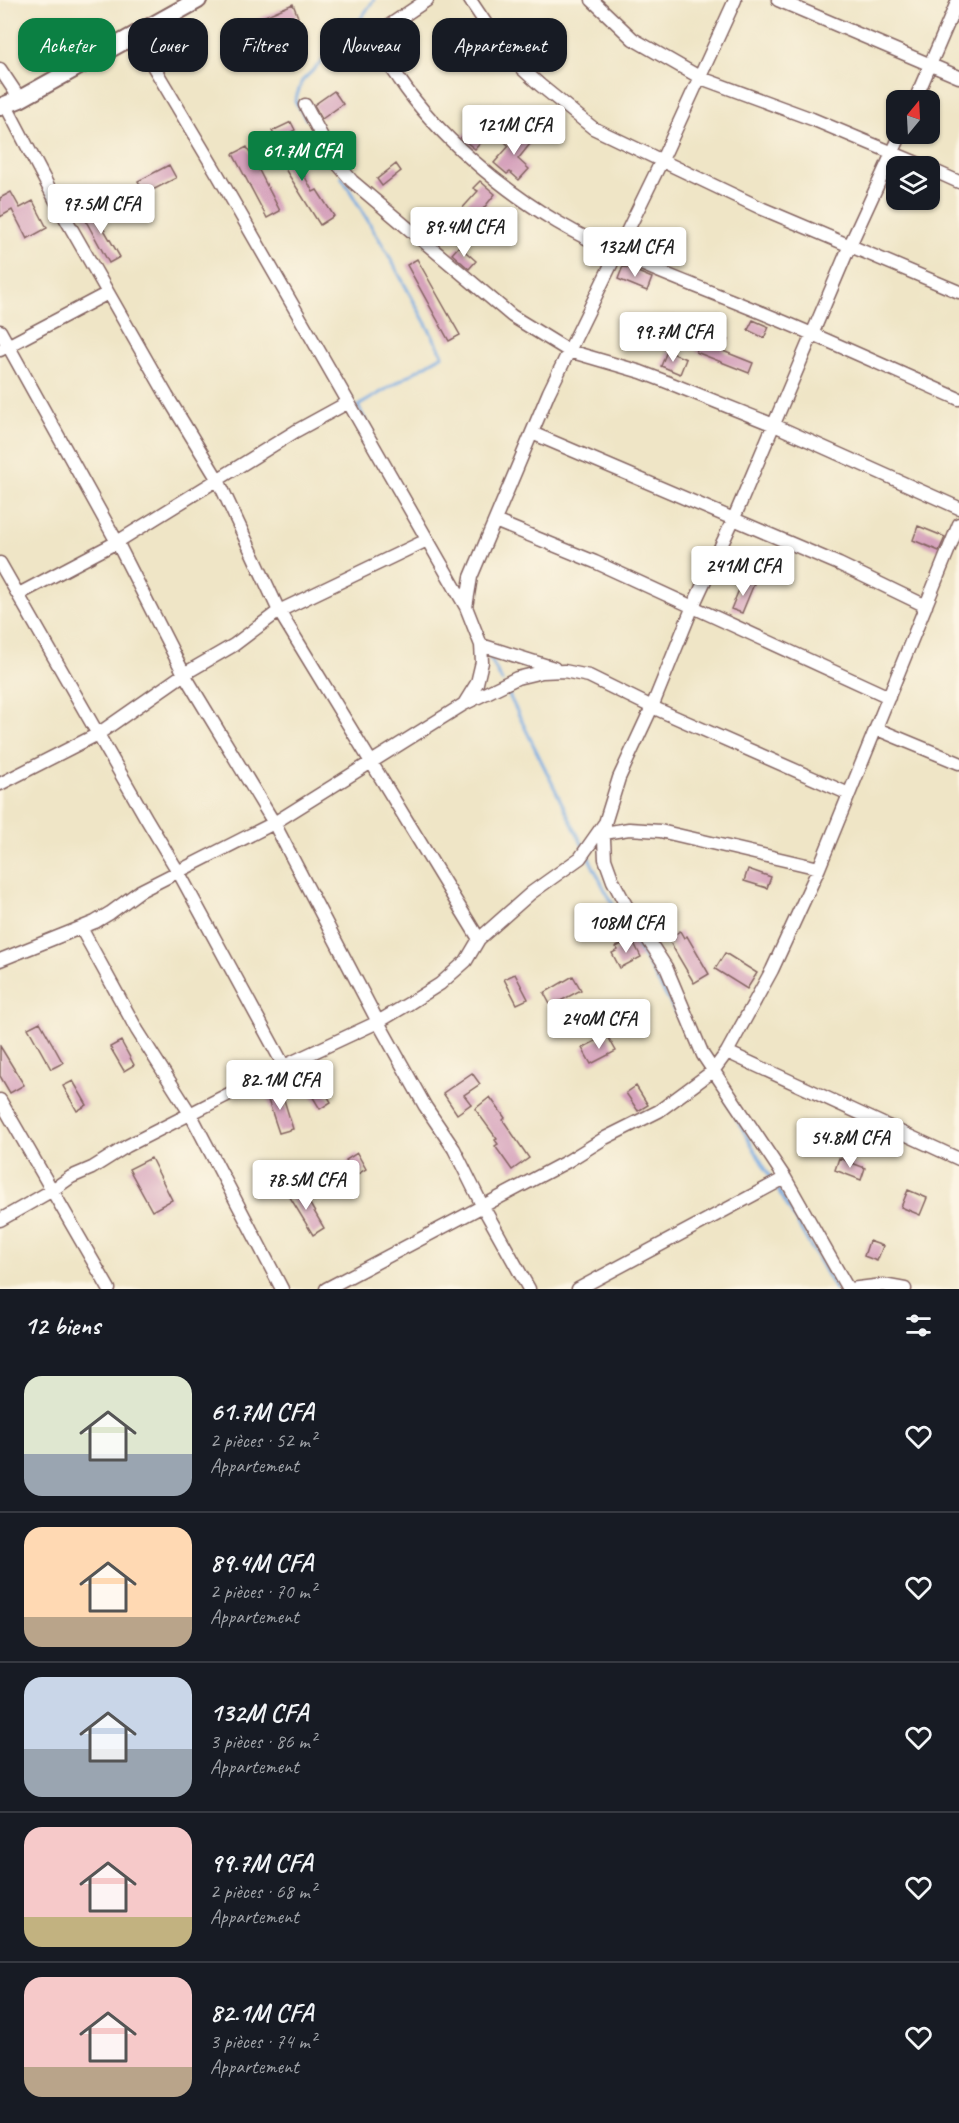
<!DOCTYPE html>
<html lang="fr">
<meta charset="utf-8">
<style>
:root{--surface:#171b24;--page:#242831;--text:#f1f3f6;--muted:#9ea1a6;--line:#363941;--accent:#0b8043}
body{margin:0;font-family:Caveat,sans-serif;background:var(--page);color:var(--text);height:100vh;display:flex;flex-direction:column;font-size:22px;white-space:nowrap}
*{box-sizing:border-box;margin:0}
p{font-size:20px;color:var(--muted)}
.icon{flex:none;width:33px;height:33px;fill:none;stroke:currentColor;stroke-width:2;stroke-linecap:round;stroke-linejoin:round}
.map{position:relative;height:1289px;overflow:hidden}
.side{display:flex;flex-direction:column;background:var(--surface);flex:1}
.side>*{flex:none}
.guide{position:absolute;left:18px;top:18px;width:600px;height:54px;display:flex;gap:12px}
.needle{width:39px;rotate:18deg}
.buttons{position:absolute;left:886px;top:90px;display:grid;gap:12px}
.buttons a{display:grid;place-items:center;width:54px;height:54px;border-radius:12px;background:var(--surface);box-shadow:0 2px 4px #0004;font-size:30px}
.price{position:absolute;translate:-50% -51px;padding:0 14px;border-radius:6px;background:#fff;color:#222;font-size:20px;line-height:39px;filter:drop-shadow(0 2px 3px #0008)}
.price::after{content:'';position:absolute;left:50%;top:36px;width:18px;height:14px;margin-left:-9px;background:inherit;clip-path:polygon(0 0,100% 0,50% 100%)}
.price.on{background:var(--accent);color:#fff}
ul{padding:0;list-style:none}
li{display:flex;align-items:center;gap:18px;height:150px;padding:0 24px}
li+li{border-top:2px solid var(--line)}
li span{display:grid;place-items:center;flex:none;width:168px;height:120px;border-radius:18px;color:#555}
li>.icon{margin-inline-start:auto}
span .icon{width:72px;height:72px;fill:#fffc;stroke-width:1}
li b{font-size:26px}
h2{display:flex;justify-content:space-between;align-items:center;height:72px;padding:0 24px;font-size:26px}
.pill{padding:0 21px;border-radius:18px;background:var(--surface);box-shadow:0 2px 4px #0004;font-size:21px;line-height:54px}
.pill.on{background:var(--accent);color:#fff}
.map>svg:first-child{display:block}
</style>
<div class="map">
<svg width="959" height="1289" viewBox="0 0 959 1289">
<rect width="100%" height="100%" fill="#fcf5e5"/>
<filter id="ink" filterUnits="userSpaceOnUse"><feTurbulence type="fractalNoise" baseFrequency=".0167" numOctaves="2"/><feDisplacementMap in="SourceGraphic" scale="12" xChannelSelector="R" yChannelSelector="G"/><feConvolveMatrix kernelMatrix="1 2 1 2 8 2 1 2 1" color-interpolation-filters="sRGB"/></filter>
<filter id="wash" filterUnits="userSpaceOnUse"><feTurbulence type="fractalNoise" baseFrequency=".008" numOctaves="4" result="noise"/><feDisplacementMap in="SourceGraphic" scale="24" xChannelSelector="R" yChannelSelector="G"/><feGaussianBlur stdDeviation="1.35" result="paint"/><feColorMatrix in="noise" values="0 0 0 0 0 0 0 0 0 0 0 0 0 0 0 0 0 1.4 0 .05"/><feComposite in="paint" operator="in"/></filter>
<g filter="url(#wash)">
<rect width="100%" height="100%" fill="#efe5c6"/>
<g fill="none" stroke-linecap="round" stroke-linejoin="round">
<path stroke="#73a8e1" stroke-width="3" d="M 306,119 L 295,101 L 302,81 L 349,35 L 374,0
M 341,176 L 388,254 L 443,355 L 358,406 L 367,423
M 487,652 L 502,681
M 505,687 L 584,848
M 587,854 L 605,890 L 688,1034
M 727,1102 L 773,1182
M 777,1188 L 835,1289"/>
</g>
<g id="blocks">
<path fill="#d6a2bc" d="M 293,4 L 298,17 L 275,25 L 276,27 L 246,41 L 239,27 Z
M 334,91 L 343,104 L 322,119 L 314,105 Z
M 291,122 L 295,130 L 277,140 L 272,131 Z
M 470,128 L 484,139 L 475,149 L 461,138 Z
M 515,131 L 530,144 L 518,159 L 529,169 L 519,180 L 510,172 L 507,174 L 494,163 L 509,146 L 505,142 Z
M 284,137 L 313,192 L 317,190 L 334,216 L 320,225 L 270,145 Z
M 247,147 L 280,211 L 267,218 L 233,154 Z
M 396,164 L 401,171 L 382,186 L 377,179 Z
M 169,165 L 176,178 L 145,194 L 138,181 Z
M 480,181 L 495,194 L 472,223 L 459,212 L 478,191 L 473,188 Z
M 11,192 L 20,208 L 33,201 L 47,228 L 27,239 L 12,210 L 0,217 L 0,198 Z
M 91,207 L 120,257 L 109,263 L 81,212 Z
M 459,246 L 476,261 L 469,269 L 452,254 Z
M 417,259 L 460,335 L 449,341 L 407,265 Z
M 623,266 L 652,278 L 647,291 L 618,279 Z
M 672,315 L 688,320 L 684,332 L 668,326 Z
M 753,320 L 769,327 L 764,338 L 748,330 Z
M 714,334 L 728,340 L 723,351 L 753,363 L 749,373 L 696,352 L 700,341 L 709,345 Z
M 667,351 L 686,359 L 680,374 L 661,366 Z
M 918,526 L 945,537 L 939,551 L 913,540 Z
M 743,580 L 754,584 L 742,613 L 731,609 Z
M 748,869 L 771,877 L 767,888 L 744,881 Z
M 680,931 L 684,938 L 687,936 L 709,974 L 694,983 L 668,939 Z
M 632,939 L 641,957 L 620,968 L 612,953 L 618,950 L 616,947 Z
M 725,953 L 757,973 L 747,989 L 715,969 Z
M 515,974 L 528,999 L 517,1004 L 504,979 Z
M 573,976 L 581,990 L 551,1006 L 544,993 Z
M 40,1022 L 63,1063 L 51,1069 L 28,1028 Z
M 607,1035 L 616,1051 L 591,1064 L 582,1048 Z
M 121,1041 L 134,1065 L 124,1071 L 110,1047 Z
M 0,1046 L 24,1085 L 10,1093 L 0,1076 Z
M 472,1073 L 480,1084 L 464,1095 L 471,1104 L 457,1114 L 443,1093 Z
M 73,1081 L 87,1105 L 77,1111 L 63,1086 Z
M 320,1083 L 331,1102 L 320,1109 L 308,1089 Z
M 636,1086 L 648,1105 L 638,1111 L 626,1093 Z
M 281,1090 L 293,1129 L 279,1133 L 266,1094 Z
M 490,1097 L 505,1118 L 503,1120 L 529,1158 L 512,1170 L 495,1146 L 498,1144 L 495,1140 L 497,1139 L 475,1109 Z
M 357,1153 L 366,1169 L 355,1176 L 346,1160 Z
M 151,1158 L 172,1200 L 152,1211 L 129,1169 Z
M 839,1158 L 865,1168 L 861,1180 L 835,1170 Z
M 300,1187 L 324,1228 L 313,1235 L 288,1194 Z
M 908,1190 L 927,1198 L 920,1215 L 901,1207 Z
M 869,1241 L 883,1246 L 877,1261 L 864,1256 Z"/>
</g>
</g>
<g filter="url(#ink)">
<use href="#blocks" fill-opacity="0" stroke="#846461" stroke-width="1.5"/>
<g fill="none" stroke-linecap="round" stroke-linejoin="round">
<defs>
<path id="minor" d="M 427,0 L 378,33 C 373,48 392,67 400,80 C 437,135 500,188 557,222 C 623,261 701,287 772,317 C 835,343 897,372 959,399
M 470,0 L 507,55 L 540,85 L 593,128 L 763,209 L 959,292
M 592,0 L 633,39 L 701,78 L 812,119 L 924,166
M 778,0 L 959,77
M 134,34 L 218,175 L 466,607
M 0,69 L 20,99
M 915,100 L 958,0
M 5,104 L 59,207 L 167,396 L 218,480 L 279,611 L 479,939
M 305,105 L 335,161 L 352,181 L 512,316 L 569,351 L 641,372 L 667,382 L 774,425 L 959,508
M 930,169 L 959,182
M 0,331 L 117,542 L 184,674 L 274,823 L 378,1022 L 425,1106 L 454,1149 L 482,1205 L 529,1289
M 0,350 L 108,293
M 532,433 L 839,564 L 926,606
M 495,521 L 595,562 L 889,697
M 0,563 L 146,818 L 179,873 L 284,1066
M 19,594 L 117,542 L 296,431 L 347,403
M 481,645 L 554,668
M 464,704 L 477,683 L 482,662 L 481,645 L 466,607 L 471,577 L 549,392 L 661,162 L 735,0
M 877,729 L 959,763
M 0,784 L 98,734 L 184,674 L 234,645 L 279,611 L 427,540
M 604,833 L 629,829 L 660,831 L 819,868
M 81,928 L 137,1030 L 191,1115 L 282,1289
M 0,960 L 95,922 L 110,913 L 140,891 L 274,823 L 464,704 L 517,678 L 542,672 L 564,671 L 589,676 L 652,707 L 849,794
M 727,1052 L 959,1159
M 0,1100 L 109,1289
M 0,1220 L 51,1191 L 71,1177 L 92,1168 L 127,1146 L 284,1066 L 378,1022 L 410,1003 L 440,984 L 466,961 L 479,939 L 531,893 L 580,858 L 604,824
M 326,1289 L 568,1161 L 605,1138 L 659,1111 L 713,1071 L 727,1052 L 772,970 L 819,868 L 959,524
M 578,1289 L 785,1178
M 848,1289 L 785,1178 L 703,1055 L 666,967 L 628,909 L 613,881 L 605,859 L 604,840 L 605,823 L 619,778 L 652,707 L 693,606 L 734,518 L 850,245 L 901,134
M 850,1289 L 883,1285 L 905,1289"/>
<path id="secondary" d="M 0,107 L 20,99 L 198,0"/>
</defs>
<use href="#minor" stroke="#846461" stroke-width="15"/>
<use href="#secondary" stroke="#846461" stroke-width="20"/>
<use href="#minor" stroke="#fff" stroke-width="12"/>
<use href="#secondary" stroke="#fff" stroke-width="16"/>
</g>
</g>
</svg>
<div class="buttons">
<a><svg class="needle" viewBox="-14 -14 28 28"><path d="M0-13l5 13h-10z" fill="#e53935"/><path d="M0 13l5-13h-10z" fill="#9ea1a6"/></svg></a>
<a><svg class="icon" aria-label="layers" viewBox="0 0 24 24"><path d="M12 4l9 5-9 5-9-5zM3 14l9 5 9-5"/></svg></a>
</div>
<b class="price" style="left:514px;top:156px">121M CFA</b>
<b class="price on" style="left:302px;top:182px">61.7M CFA</b>
<b class="price" style="left:101px;top:235px">97.5M CFA</b>
<b class="price" style="left:464px;top:258px">89.4M CFA</b>
<b class="price" style="left:635px;top:278px">132M CFA</b>
<b class="price" style="left:673px;top:363px">99.7M CFA</b>
<b class="price" style="left:743px;top:597px">241M CFA</b>
<b class="price" style="left:626px;top:954px">108M CFA</b>
<b class="price" style="left:599px;top:1050px">240M CFA</b>
<b class="price" style="left:280px;top:1111px">82.1M CFA</b>
<b class="price" style="left:850px;top:1169px">54.8M CFA</b>
<b class="price" style="left:306px;top:1211px">78.5M CFA</b>
<div class="guide">
<a class="pill on">Acheter</a>
<a class="pill">Louer</a>
<a class="pill">Filtres</a>
<a class="pill">Nouveau</a>
<a class="pill">Appartement</a>
</div>
</div>
<section class="side">
<h2>12 biens<svg class="icon" aria-label="filters" viewBox="0 0 24 24"><path d="M4 7h16M4 17h16"/><circle cx="9" cy="7" r="2"/><circle cx="15" cy="17" r="2"/></svg></h2>
<ul>
<li><span style="background:linear-gradient(#dfe7d0 65%,#9aa5b1 0)"><svg class="icon" aria-label="home" viewBox="0 0 24 24"><path d="M3 11l9-7 9 7M6 9v11h12V9"/></svg></span><div><b>61.7M CFA</b><p>2 pièces · 52 m²</p><p>Appartement</p></div><svg class="icon" aria-label="heart" viewBox="0 0 24 24"><path d="M12 20l-8-8c-3-5 5-10 8-4 3-6 11-1 8 4z"/></svg></li>
<li><span style="background:linear-gradient(#ffd9b3 75%,#b9a48a 0)"><svg class="icon" aria-label="home" viewBox="0 0 24 24"><path d="M3 11l9-7 9 7M6 9v11h12V9"/></svg></span><div><b>89.4M CFA</b><p>2 pièces · 70 m²</p><p>Appartement</p></div><svg class="icon" aria-label="heart" viewBox="0 0 24 24"><path d="M12 20l-8-8c-3-5 5-10 8-4 3-6 11-1 8 4z"/></svg></li>
<li><span style="background:linear-gradient(#c9d6e8 60%,#9aa5b1 0)"><svg class="icon" aria-label="home" viewBox="0 0 24 24"><path d="M3 11l9-7 9 7M6 9v11h12V9"/></svg></span><div><b>132M CFA</b><p>3 pièces · 86 m²</p><p>Appartement</p></div><svg class="icon" aria-label="heart" viewBox="0 0 24 24"><path d="M12 20l-8-8c-3-5 5-10 8-4 3-6 11-1 8 4z"/></svg></li>
<li><span style="background:linear-gradient(#f6c9c9 75%,#c2b280 0)"><svg class="icon" aria-label="home" viewBox="0 0 24 24"><path d="M3 11l9-7 9 7M6 9v11h12V9"/></svg></span><div><b>99.7M CFA</b><p>2 pièces · 68 m²</p><p>Appartement</p></div><svg class="icon" aria-label="heart" viewBox="0 0 24 24"><path d="M12 20l-8-8c-3-5 5-10 8-4 3-6 11-1 8 4z"/></svg></li>
<li><span style="background:linear-gradient(#f6c9c9 75%,#b9a48a 0)"><svg class="icon" aria-label="home" viewBox="0 0 24 24"><path d="M3 11l9-7 9 7M6 9v11h12V9"/></svg></span><div><b>82.1M CFA</b><p>3 pièces · 74 m²</p><p>Appartement</p></div><svg class="icon" aria-label="heart" viewBox="0 0 24 24"><path d="M12 20l-8-8c-3-5 5-10 8-4 3-6 11-1 8 4z"/></svg></li>
</ul>
</section>
